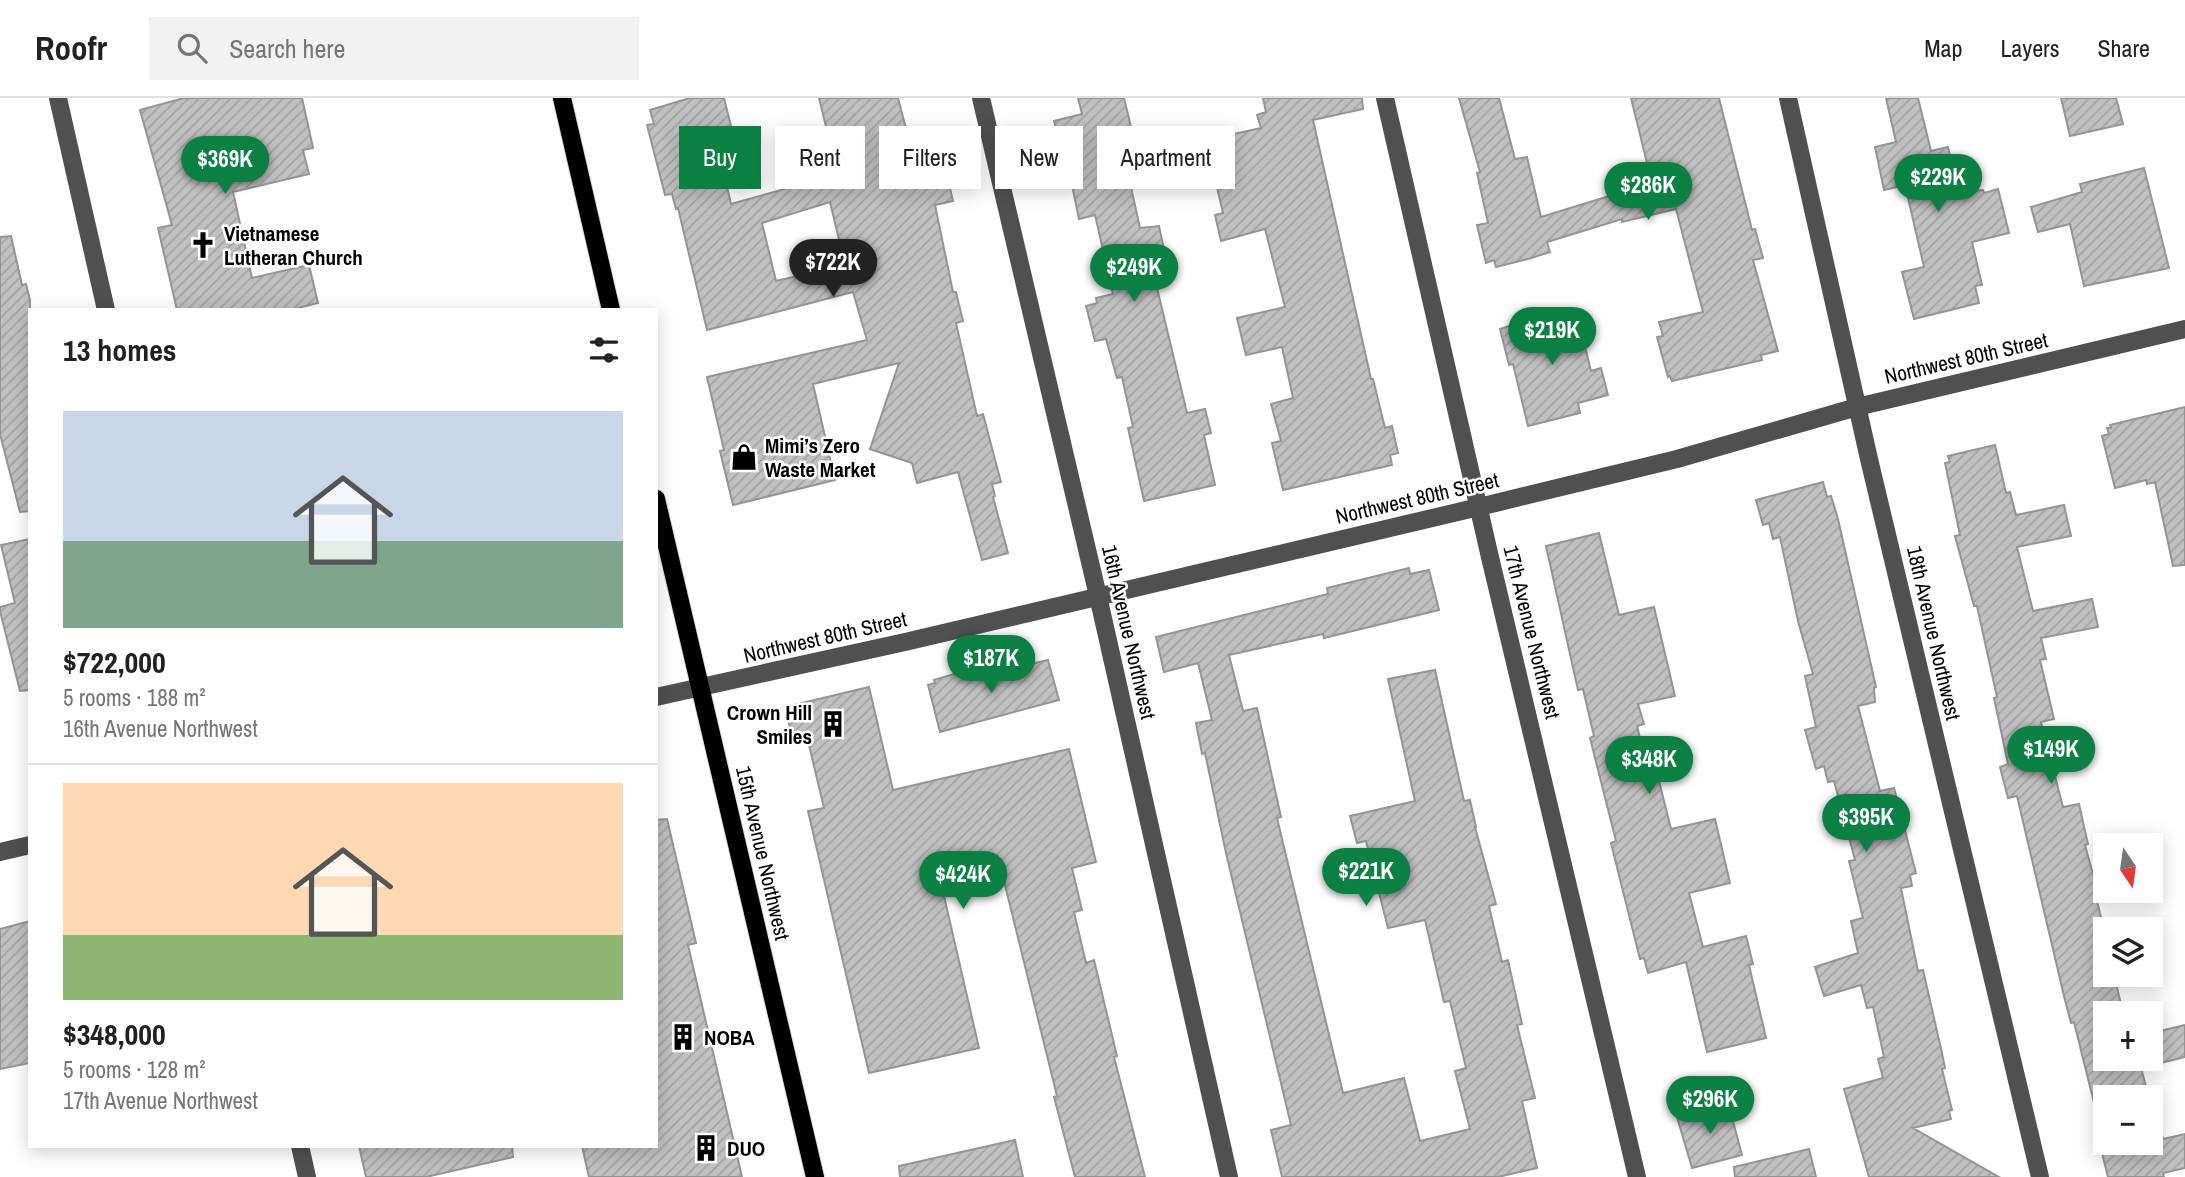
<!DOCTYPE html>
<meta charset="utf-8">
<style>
:root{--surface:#fff;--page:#f2f2f2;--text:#202124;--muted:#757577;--line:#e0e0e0;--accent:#0b8043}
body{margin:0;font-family:"Archivo Narrow",sans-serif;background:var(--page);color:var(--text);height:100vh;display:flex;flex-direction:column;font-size:26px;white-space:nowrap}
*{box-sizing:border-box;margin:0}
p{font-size:23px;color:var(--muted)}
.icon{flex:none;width:38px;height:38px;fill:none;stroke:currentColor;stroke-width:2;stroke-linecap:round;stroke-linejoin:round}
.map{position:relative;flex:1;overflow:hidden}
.side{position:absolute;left:28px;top:210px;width:630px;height:840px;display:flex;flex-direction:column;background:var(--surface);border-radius:0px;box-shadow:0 4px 18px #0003}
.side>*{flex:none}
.guide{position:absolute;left:679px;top:28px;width:665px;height:63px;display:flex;gap:14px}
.needle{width:46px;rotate:167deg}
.tools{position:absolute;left:2093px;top:735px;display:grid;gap:14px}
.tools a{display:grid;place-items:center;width:70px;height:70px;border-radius:0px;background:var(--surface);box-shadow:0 4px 18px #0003;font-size:35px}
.price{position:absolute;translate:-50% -60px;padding:0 16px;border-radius:24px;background:var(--accent);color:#fff;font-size:23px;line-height:46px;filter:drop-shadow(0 2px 4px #0008)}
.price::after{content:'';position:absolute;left:50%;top:42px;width:21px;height:16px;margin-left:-10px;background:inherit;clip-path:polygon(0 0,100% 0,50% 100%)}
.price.active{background:#222;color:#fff}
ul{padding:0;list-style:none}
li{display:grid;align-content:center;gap:14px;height:371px;padding:0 35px}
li+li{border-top:2px solid var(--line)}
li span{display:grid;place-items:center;height:217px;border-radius:0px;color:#555}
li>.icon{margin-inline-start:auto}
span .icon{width:126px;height:126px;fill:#fffc;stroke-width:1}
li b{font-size:30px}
h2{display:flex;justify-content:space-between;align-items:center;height:84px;padding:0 35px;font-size:30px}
.chip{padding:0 24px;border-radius:0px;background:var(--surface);box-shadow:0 4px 18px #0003;font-size:24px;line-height:63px}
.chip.active{background:var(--accent);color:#fff}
header{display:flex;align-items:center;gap:42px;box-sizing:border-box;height:98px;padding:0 35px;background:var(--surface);border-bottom:2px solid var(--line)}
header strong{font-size:33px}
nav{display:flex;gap:38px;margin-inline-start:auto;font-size:24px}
.search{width:490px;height:63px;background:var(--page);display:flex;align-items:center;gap:18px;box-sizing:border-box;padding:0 24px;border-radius:0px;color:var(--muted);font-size:26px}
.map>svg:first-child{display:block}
</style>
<header>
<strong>Roofr</strong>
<div class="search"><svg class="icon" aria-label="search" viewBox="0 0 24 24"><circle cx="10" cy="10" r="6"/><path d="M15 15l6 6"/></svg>Search here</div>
<nav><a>Map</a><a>Layers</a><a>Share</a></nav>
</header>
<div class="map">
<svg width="2185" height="1079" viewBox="0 0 2185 1079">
<defs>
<pattern id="building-hatch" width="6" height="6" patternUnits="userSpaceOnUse" patternTransform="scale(1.75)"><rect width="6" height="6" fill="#c0c0c0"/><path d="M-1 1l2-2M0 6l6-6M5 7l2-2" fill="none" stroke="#a3a3a3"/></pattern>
</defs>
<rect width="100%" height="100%" fill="#fff"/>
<path fill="url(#building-hatch)" stroke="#949494" stroke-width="2" fill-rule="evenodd" d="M 184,0 L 302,0 L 313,50 L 303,52 L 309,76 L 233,94 L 252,180 L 309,167 L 318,205 L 290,212 L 177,212 L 158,130 L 172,127 L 140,12 Z
M 690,0 L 724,0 L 733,36 L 716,40 L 731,106 L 824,80 L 819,56 L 832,53 L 819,0 L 898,0 L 908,38 L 936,32 L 953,103 L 935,107 L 953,194 L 956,194 L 963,223 L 956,225 L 977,318 L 983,316 L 1001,384 L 992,386 L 995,398 L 993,399 L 1008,455 L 982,462 L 958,374 L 917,385 L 912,365 L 870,351 L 899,265 L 813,286 L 835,382 L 733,407 L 720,353 L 724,352 L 707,279 L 867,242 L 853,194 L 707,232 L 678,110 L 676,111 L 672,96 L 665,97 L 647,27 L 654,26 L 650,12 ZM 830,104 L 845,167 L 776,183 L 762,125 Z
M 1078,0 L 1124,0 L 1134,41 L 1121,44 L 1140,130 L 1159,128 L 1167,165 L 1152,169 L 1187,315 L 1205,311 L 1211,335 L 1204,337 L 1215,387 L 1144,403 L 1128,330 L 1133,329 L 1122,279 L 1117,280 L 1106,241 L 1095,243 L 1086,208 L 1097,205 L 1096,200 L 1113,196 L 1095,117 L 1079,121 L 1066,58 L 1064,59 L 1054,23 L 1082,16 Z
M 1263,0 L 1362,0 L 1363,11 L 1313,22 L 1371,281 L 1373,281 L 1385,330 L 1392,328 L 1398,355 L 1390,357 L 1392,367 L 1283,392 L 1272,345 L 1281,343 L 1271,306 L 1293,300 L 1282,249 L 1246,257 L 1237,220 L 1285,209 L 1265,131 L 1221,143 L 1215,117 L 1223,115 L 1206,42 L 1261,30 L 1257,17 L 1266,14 Z
M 1459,0 L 1499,0 L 1515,61 L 1527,59 L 1541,119 L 1616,96 L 1614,91 L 1651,81 L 1631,0 L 1719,0 L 1752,132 L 1755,131 L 1763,160 L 1753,162 L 1778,253 L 1761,257 L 1762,262 L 1672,283 L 1670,278 L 1668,279 L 1657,239 L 1663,238 L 1659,224 L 1703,214 L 1676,111 L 1622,124 L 1622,121 L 1547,144 L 1550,154 L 1528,161 L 1496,169 L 1494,162 L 1486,165 L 1477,127 L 1488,125 L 1477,75 L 1480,74 Z
M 1886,0 L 1918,0 L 1931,53 L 1948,49 L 1957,90 L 1970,87 L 1971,93 L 1983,92 L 1984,95 L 1998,91 L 2009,135 L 1972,144 L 1982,187 L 1975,188 L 1979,205 L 1914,221 L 1902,174 L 1924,169 L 1905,87 L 1884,92 L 1875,49 L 1896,44 Z
M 2061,0 L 2116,0 L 2123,26 L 2070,38 Z
M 2144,70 L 2169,170 L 2084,188 L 2070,126 L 2038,134 L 2031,109 L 2082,94 L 2080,86 Z
M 11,138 L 22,187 L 26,186 L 30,202 L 30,413 L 20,414 L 0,336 L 0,139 Z
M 1559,213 L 1561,218 L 1574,215 L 1576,225 L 1579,224 L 1591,273 L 1601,270 L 1608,297 L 1578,305 L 1580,315 L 1528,328 L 1513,266 L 1509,267 L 1500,231 Z
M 2185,309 L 2185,467 L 2173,468 L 2155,384 L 2147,386 L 2146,382 L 2115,390 L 2102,338 L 2109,336 L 2107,330 L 2111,330 L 2110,327 Z
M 1995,347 L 2006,395 L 2010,394 L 2016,417 L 2064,407 L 2071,438 L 2017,449 L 2033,513 L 2092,501 L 2098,529 L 2041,540 L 2046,561 L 2040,562 L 2054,621 L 2041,624 L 2063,709 L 2079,706 L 2088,746 L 2085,747 L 2100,802 L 2097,803 L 2105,836 L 2105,888 L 2116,885 L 2123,915 L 2105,915 L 2105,961 L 2151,961 L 2151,935 L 2185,927 L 2185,959 L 2141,970 L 2149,999 L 2105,999 L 2105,1045 L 2151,1045 L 2151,1007 L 2156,1026 L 2159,1025 L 2163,1041 L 2185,1036 L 2185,1070 L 2163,1075 L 2164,1079 L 2108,1079 L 2098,1039 L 2102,1037 L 2074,924 L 2071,925 L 2064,898 L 2017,698 L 2008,700 L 2000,669 L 2008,666 L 1994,600 L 1997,599 L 1977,508 L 1974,508 L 1955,438 L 1960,437 L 1945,365 L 1950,364 L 1948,358 Z
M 1823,384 L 1827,399 L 1831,398 L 1838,421 L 1876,589 L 1874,590 L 1875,604 L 1858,608 L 1880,693 L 1894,690 L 1916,775 L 1910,777 L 1912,788 L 1901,790 L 1918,873 L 1923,872 L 1942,955 L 1945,970 L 1942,971 L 1952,1012 L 1949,1013 L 1951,1021 L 1913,1030 L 1999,1079 L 1869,1079 L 1844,991 L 1883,980 L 1878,961 L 1884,959 L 1873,909 L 1867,910 L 1861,887 L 1824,898 L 1815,869 L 1858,855 L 1851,823 L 1863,820 L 1849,763 L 1855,762 L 1834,683 L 1828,684 L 1824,668 L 1816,671 L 1805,632 L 1816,629 L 1805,578 L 1813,576 L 1798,523 L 1780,439 L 1773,441 L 1769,425 L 1763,427 L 1756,402 Z
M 1599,435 L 1619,517 L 1654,509 L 1675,598 L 1638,606 L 1644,626 L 1637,628 L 1651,685 L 1659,683 L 1671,731 L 1715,721 L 1730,785 L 1689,795 L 1703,849 L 1746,838 L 1753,866 L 1749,867 L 1766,940 L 1707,954 L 1686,864 L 1648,875 L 1644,860 L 1640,861 L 1611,745 L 1616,743 L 1590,640 L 1594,638 L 1583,591 L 1578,592 L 1546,448 Z
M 30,441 L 30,592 L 20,593 L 0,513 L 0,509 L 15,505 L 1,447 Z
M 1409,470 L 1410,476 L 1429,472 L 1439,512 L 1324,540 L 1323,536 L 1229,557 L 1243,613 L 1257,610 L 1281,719 L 1277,720 L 1343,995 L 1404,980 L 1420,1043 L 1470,1031 L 1455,973 L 1466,970 L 1450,903 L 1444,904 L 1425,822 L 1388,830 L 1366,743 L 1357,745 L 1350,718 L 1415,703 L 1388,581 L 1435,572 L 1464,703 L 1470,702 L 1476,729 L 1475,729 L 1496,806 L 1489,808 L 1502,864 L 1508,862 L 1522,926 L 1517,927 L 1535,1000 L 1522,1003 L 1537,1070 L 1498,1079 L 1282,1079 L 1271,1032 L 1291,1027 L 1226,755 L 1205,655 L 1202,656 L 1196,625 L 1212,622 L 1198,565 L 1164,574 L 1156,539 L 1328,496 L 1327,490 Z
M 1048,562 L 1059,602 L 940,634 L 928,587 L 935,585 L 934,582 L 961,574 L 963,582 Z
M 869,589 L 893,692 L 1069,651 L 1096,764 L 1072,770 L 1082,812 L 1074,814 L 1086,865 L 1094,862 L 1117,958 L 1114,959 L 1145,1079 L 1075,1079 L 1054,999 L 1057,998 L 1004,783 L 944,798 L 979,950 L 869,975 L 808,713 L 824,710 L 808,643 L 794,647 L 785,609 Z
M 667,721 L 696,845 L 688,847 L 742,1079 L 589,1079 L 582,1048 L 656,1048 L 656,722 Z
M 30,823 L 30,965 L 0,971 L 0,831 Z
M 1729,1008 L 1742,1057 L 1692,1070 L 1677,1019 Z
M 1015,1042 L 1023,1079 L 900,1079 L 899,1068 Z
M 359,1048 L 512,1048 L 513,1059 L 426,1079 L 366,1079 Z
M 1809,1051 L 1816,1079 L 1735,1079 L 1734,1069 Z"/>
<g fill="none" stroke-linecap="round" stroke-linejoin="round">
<defs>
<path id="major" d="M 562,0 L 611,212
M 656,401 L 815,1079"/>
</defs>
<use href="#major" stroke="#dbdbdb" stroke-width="20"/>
<path stroke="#505050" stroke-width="18" d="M 58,0 L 106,212
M 981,0 L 1098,498 L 1229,1079
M 1385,0 L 1489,455 L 1637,1079
M 1788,0 L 1869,361 L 2040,1079
M 656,599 L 905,544 L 1479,409 L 1677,361 L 1857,309 L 2185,231
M 0,754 L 30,747
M 300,1048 L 307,1079"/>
<use href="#major" stroke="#000" stroke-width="18"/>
</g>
<defs>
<symbol id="church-bare" viewBox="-9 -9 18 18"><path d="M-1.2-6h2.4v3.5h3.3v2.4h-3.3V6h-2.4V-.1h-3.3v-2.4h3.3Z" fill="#000" stroke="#fff" stroke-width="2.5" paint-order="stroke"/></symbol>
<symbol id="shop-bare" viewBox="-9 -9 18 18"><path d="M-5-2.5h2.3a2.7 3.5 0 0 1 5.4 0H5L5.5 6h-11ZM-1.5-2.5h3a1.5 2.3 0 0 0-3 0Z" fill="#000" stroke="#fff" stroke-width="2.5" paint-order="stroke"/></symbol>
<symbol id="building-bare" viewBox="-9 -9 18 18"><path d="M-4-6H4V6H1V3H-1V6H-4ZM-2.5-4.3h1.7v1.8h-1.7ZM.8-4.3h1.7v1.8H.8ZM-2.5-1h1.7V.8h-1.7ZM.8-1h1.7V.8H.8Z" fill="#000" stroke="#fff" stroke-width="2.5" paint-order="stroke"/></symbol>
</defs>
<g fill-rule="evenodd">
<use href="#church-bare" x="184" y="128" width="38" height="38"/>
<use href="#shop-bare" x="725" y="340" width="38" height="38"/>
<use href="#building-bare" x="814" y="607" width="38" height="38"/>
<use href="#building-bare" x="664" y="920" width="38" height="38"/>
<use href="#building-bare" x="687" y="1031" width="38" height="38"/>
</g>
<g text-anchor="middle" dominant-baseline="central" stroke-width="5" stroke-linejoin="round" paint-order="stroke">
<g font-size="21" font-weight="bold" fill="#000" stroke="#fff" text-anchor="start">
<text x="224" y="135">Vietnamese<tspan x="224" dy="24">Lutheran Church</tspan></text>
<text x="765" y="347">Mimi’s Zero<tspan x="765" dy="24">Waste Market</tspan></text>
<text x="812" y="614" text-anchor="end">Crown Hill<tspan x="812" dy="24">Smiles</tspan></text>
<text x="704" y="939">NOBA</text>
<text x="727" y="1050">DUO</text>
</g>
<g font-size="21" fill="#000" stroke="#fff">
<text transform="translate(1966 260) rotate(-13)">Northwest 80th Street</text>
<text transform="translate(1417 400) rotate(-13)">Northwest 80th Street</text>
<text transform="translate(1129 534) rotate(77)">16th Avenue Northwest</text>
<text transform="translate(1532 534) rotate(76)">17th Avenue Northwest</text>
<text transform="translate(1934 535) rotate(77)">18th Avenue Northwest</text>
<text transform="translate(825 539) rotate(-13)">Northwest 80th Street</text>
<text transform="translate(763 755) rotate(77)">15th Avenue Northwest</text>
</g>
</g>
</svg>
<div class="tools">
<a><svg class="needle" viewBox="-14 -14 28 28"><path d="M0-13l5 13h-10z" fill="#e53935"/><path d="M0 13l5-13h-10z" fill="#757577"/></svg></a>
<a><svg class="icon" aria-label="layers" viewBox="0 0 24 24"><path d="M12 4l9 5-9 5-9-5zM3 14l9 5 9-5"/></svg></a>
<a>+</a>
<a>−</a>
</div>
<b class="price" style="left:225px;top:98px">$369K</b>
<b class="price" style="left:1938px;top:116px">$229K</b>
<b class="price" style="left:1648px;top:124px">$286K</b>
<b class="price active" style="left:833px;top:201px">$722K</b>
<b class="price" style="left:1134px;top:206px">$249K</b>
<b class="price" style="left:1552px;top:269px">$219K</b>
<b class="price" style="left:991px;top:597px">$187K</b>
<b class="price" style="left:2051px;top:688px">$149K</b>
<b class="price" style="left:1649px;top:698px">$348K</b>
<b class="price" style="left:1866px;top:756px">$395K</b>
<b class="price" style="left:1366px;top:810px">$221K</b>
<b class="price" style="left:963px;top:813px">$424K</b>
<b class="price" style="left:1710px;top:1038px">$296K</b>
<div class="guide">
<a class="chip active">Buy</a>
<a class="chip">Rent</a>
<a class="chip">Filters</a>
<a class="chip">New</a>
<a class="chip">Apartment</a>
</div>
<section class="side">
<h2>13 homes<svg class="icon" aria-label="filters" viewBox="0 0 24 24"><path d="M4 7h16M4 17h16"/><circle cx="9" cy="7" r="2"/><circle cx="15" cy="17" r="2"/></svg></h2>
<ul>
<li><span style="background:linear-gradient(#c9d6e8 60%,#7fa58c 0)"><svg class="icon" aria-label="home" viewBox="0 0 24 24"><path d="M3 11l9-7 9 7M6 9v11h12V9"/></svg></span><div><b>$722,000</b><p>5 rooms · 188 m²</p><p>16th Avenue Northwest</p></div></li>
<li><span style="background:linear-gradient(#ffd9b3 70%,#8fb573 0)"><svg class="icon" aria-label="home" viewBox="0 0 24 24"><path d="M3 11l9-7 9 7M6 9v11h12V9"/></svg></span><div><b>$348,000</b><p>5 rooms · 128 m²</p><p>17th Avenue Northwest</p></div></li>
</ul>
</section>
</div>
